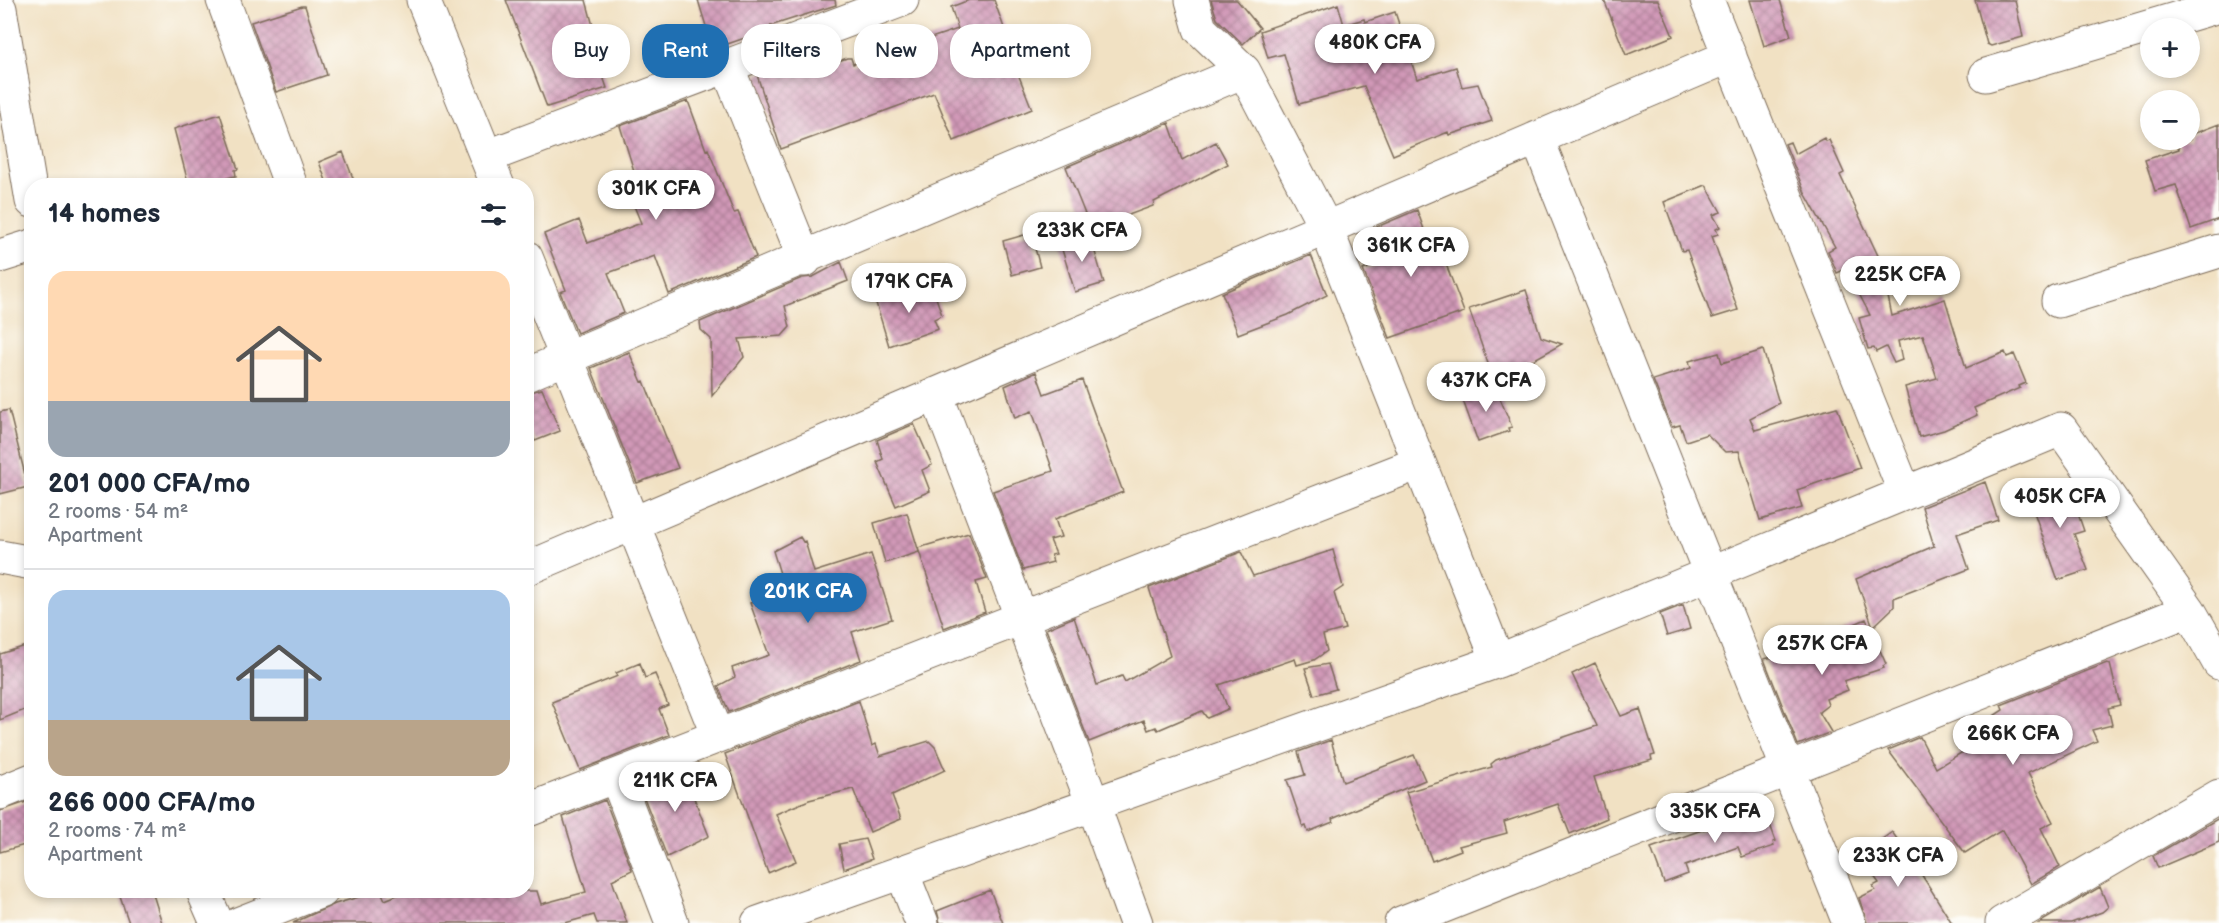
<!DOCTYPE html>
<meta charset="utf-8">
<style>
:root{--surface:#fff;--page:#f2f2f3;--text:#1f2937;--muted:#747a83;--line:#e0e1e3;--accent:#1f6fb2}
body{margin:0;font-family:"Balsamiq Sans",sans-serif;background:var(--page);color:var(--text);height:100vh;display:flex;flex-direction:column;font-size:22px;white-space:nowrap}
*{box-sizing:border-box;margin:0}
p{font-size:20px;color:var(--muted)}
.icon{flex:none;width:33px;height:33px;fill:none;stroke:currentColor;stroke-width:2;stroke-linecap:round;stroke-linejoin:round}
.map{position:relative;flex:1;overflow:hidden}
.sheet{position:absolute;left:24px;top:178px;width:510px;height:720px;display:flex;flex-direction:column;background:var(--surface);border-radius:24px;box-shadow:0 3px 9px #0003}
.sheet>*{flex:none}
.hud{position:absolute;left:552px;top:24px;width:570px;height:54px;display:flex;gap:12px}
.tools{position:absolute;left:2140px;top:18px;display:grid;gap:12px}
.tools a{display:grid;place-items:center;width:60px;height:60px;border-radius:50%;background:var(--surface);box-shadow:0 3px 9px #0003;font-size:30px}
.price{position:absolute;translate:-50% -51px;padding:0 14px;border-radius:21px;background:#fff;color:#222;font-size:20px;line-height:39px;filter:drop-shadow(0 2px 3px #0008)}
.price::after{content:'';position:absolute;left:50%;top:36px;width:18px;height:14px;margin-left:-9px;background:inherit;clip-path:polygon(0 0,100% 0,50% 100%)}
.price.active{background:var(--accent);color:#fff}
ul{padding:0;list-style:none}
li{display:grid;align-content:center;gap:12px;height:318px;padding:0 24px}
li+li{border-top:2px solid var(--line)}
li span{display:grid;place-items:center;height:186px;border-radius:18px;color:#555}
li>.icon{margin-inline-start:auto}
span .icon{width:108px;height:108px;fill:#fffc;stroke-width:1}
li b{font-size:26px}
h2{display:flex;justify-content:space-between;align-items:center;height:72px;padding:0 24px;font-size:26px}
.tag{padding:0 21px;border-radius:24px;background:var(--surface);box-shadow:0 3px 9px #0003;font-size:21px;line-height:54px}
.tag.active{background:var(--accent);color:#fff}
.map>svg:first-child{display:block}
</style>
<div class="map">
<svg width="2219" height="923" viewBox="0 0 2219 923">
<defs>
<pattern id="building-cross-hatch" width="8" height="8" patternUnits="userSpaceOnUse" patternTransform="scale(1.5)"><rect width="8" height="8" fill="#d199b8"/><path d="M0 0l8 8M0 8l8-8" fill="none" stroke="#ab7d95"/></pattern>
</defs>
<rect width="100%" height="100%" fill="#fdfcf7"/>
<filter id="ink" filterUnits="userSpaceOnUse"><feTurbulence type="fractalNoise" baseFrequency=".0167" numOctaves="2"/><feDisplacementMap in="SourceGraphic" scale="12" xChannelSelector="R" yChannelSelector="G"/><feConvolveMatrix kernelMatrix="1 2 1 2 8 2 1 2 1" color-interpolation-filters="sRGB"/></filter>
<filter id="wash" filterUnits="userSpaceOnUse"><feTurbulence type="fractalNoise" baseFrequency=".008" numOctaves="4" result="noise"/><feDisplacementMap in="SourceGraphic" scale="24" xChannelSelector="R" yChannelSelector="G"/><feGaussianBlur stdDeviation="1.35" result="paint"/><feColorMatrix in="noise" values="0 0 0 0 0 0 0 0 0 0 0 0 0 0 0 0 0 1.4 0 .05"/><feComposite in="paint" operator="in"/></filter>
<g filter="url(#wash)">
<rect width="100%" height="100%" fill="#f1e1c3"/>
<g id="blocks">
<path fill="url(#building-cross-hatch)" d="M 506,0 L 586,0 L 596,37 L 590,38 L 607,88 L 547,107 Z
M 698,0 L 835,0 L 836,5 L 770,26 L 771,29 L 713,49 Z
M 969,0 L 994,0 L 1012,50 L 1009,51 L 1032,109 L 954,141 L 934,93 L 781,149 L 757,75 L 782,65 L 785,74 L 824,58 L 828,65 L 847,58 L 851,58 L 853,64 L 958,29 L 951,7 Z
M 1211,0 L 1237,0 L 1260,28 L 1243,44 L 1217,19 Z
M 1604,0 L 1658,0 L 1673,36 L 1626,55 Z
M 1750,0 L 1780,0 L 1791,36 L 1764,46 Z
M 1975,0 L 2015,0 L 2023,37 L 1991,46 L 1987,44 Z
M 1338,4 L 1344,25 L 1364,19 L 1365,22 L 1395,12 L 1417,79 L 1456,67 L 1462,87 L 1478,84 L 1492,121 L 1449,135 L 1448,132 L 1393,155 L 1364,86 L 1299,104 L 1284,54 L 1268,58 L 1260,31 Z
M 302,6 L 305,6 L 327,75 L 276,92 L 251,22 Z
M 688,101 L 706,150 L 708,149 L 734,213 L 738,212 L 756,257 L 669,294 L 655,256 L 608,273 L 624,313 L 577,333 L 560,292 L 566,290 L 544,234 L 579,220 L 588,243 L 641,223 L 628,191 L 639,187 L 620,126 Z
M 220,114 L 238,169 L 235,170 L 236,176 L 189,186 L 174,129 Z
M 1169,123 L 1182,160 L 1216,142 L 1228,164 L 1154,202 L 1153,206 L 1091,229 L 1066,167 Z
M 2219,124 L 2219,219 L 2191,229 L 2176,185 L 2155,191 L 2145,160 L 2179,149 L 2176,140 L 2190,140 L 2190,135 Z
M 1824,138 L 1826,141 L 1829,140 L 1844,173 L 1840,175 L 1881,262 L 1892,316 L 1945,299 L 1966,368 L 2005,352 L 2007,357 L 2014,354 L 2026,383 L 2019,386 L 2020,388 L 1974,408 L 1977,415 L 1944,430 L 1919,437 L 1905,387 L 1937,378 L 1923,335 L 1898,341 L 1902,360 L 1894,363 L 1886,347 L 1876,352 L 1874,348 L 1868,349 L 1859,318 L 1870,315 L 1846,269 L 1837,273 L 1828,251 L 1835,247 L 1805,193 L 1785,144 L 1790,142 L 1795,154 Z
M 343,152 L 356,186 L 328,186 L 319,162 Z
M 1706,185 L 1721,212 L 1713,215 L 1720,227 L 1716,229 L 1718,234 L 1712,236 L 1738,310 L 1712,318 L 1687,250 L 1682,251 L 1664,202 Z
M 1417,210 L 1430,246 L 1438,243 L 1464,312 L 1390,338 L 1363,270 L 1383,263 L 1372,229 Z
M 1031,233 L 1040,267 L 1012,275 L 1003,241 Z
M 1090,235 L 1104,283 L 1075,292 L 1060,243 Z
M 1311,255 L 1327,295 L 1288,315 L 1238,334 L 1222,293 Z
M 841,262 L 848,281 L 785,306 L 790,327 L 782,336 L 739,339 L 744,357 L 712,396 L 711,339 L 701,330 L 700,322 L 802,278 L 813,277 Z
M 931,283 L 942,315 L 934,319 L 938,329 L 889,346 L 876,303 Z
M 1526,290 L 1541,337 L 1562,344 L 1533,360 L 1492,375 L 1469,309 Z
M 1763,350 L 1779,403 L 1750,418 L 1755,430 L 1837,407 L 1860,468 L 1797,490 L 1802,508 L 1760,520 L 1739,451 L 1725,452 L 1707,434 L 1686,441 L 1680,425 L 1672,427 L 1653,380 L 1691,368 L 1689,361 L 1719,353 L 1722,363 Z
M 629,352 L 642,382 L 644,381 L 678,468 L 637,483 L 591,368 Z
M 1036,372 L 1044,394 L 1082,380 L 1123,492 L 1055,519 L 1061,537 L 1050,540 L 1056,554 L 1051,555 L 1053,562 L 1023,570 L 993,491 L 1053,471 L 1032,411 L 1015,418 L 1005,386 Z
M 1494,384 L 1512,427 L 1508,428 L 1509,431 L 1478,442 L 1461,395 Z
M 542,389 L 560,431 L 535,441 L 526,421 L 526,393 Z
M 9,410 L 28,487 L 0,494 L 0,412 Z
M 914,424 L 932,465 L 922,470 L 930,491 L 896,506 L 877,462 L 883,459 L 877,440 Z
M 1985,482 L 1998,520 L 1957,534 L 1969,569 L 1894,598 L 1894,607 L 1873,627 L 1856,579 L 1934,546 L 1922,507 Z
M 2067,482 L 2084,531 L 2074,534 L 2088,570 L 2058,580 L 2028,495 Z
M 907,513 L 919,552 L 885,563 L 874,523 Z
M 969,533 L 987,579 L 976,582 L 985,612 L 944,628 L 918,548 Z
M 800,537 L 803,542 L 805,541 L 814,572 L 871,554 L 892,619 L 852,632 L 861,660 L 729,712 L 718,686 L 735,677 L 732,668 L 769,655 L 750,603 L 785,590 L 773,551 Z
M 1333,550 L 1343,587 L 1334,593 L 1345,629 L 1323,635 L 1327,651 L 1314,660 L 1297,665 L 1295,659 L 1219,685 L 1228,709 L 1207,718 L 1202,711 L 1158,730 L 1156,727 L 1148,730 L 1144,720 L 1089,742 L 1046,629 L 1074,617 L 1097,685 L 1122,676 L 1125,682 L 1170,656 L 1149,588 L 1241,552 L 1253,576 Z
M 1683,605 L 1690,629 L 1667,636 L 1660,614 Z
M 1866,619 L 1886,664 L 1883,666 L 1884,668 L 1844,681 L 1848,690 L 1826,699 L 1828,705 L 1819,712 L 1831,732 L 1798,745 L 1764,659 L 1790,653 L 1837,635 L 1836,632 Z
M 32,644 L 32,707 L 0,720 L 0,654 Z
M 640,663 L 645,678 L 655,674 L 668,705 L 659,709 L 669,735 L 580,770 L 552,702 L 618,676 L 616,673 Z
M 1595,663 L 1621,716 L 1640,709 L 1655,755 L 1651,756 L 1652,760 L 1594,777 L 1607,818 L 1570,834 L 1558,804 L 1504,822 L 1507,833 L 1459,846 L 1461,850 L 1432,861 L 1406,792 L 1492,767 L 1491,764 L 1496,760 L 1597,726 L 1572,674 Z
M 2107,663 L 2110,664 L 2120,705 L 2108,708 L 2112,725 L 2092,730 L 2097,741 L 2028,773 L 2053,822 L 2041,828 L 2060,867 L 2031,884 L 2002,830 L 1965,853 L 1888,750 L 1920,737 L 1936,768 L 1983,740 L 1974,729 L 2003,710 L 2001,705 Z
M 1328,664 L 1336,689 L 1314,695 L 1305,668 Z
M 859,701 L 872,746 L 876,744 L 880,756 L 929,741 L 935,747 L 945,770 L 892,795 L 901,819 L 870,832 L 853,789 L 809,800 L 776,814 L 796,861 L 768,873 L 725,754 Z
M 1331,740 L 1343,782 L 1414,755 L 1425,780 L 1332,819 L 1333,822 L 1308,832 L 1306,826 L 1303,827 L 1287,780 L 1305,775 L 1298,752 Z
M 683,770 L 709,836 L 667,857 L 640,787 Z
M 32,800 L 32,843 L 0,852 L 0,811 Z
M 605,800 L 632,870 L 612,880 L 627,923 L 597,923 L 594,915 L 565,923 L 293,923 L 335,904 L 362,896 L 365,891 L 381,891 L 385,900 L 407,891 L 537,891 L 541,904 L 586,892 L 563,817 Z
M 1764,808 L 1776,841 L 1773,842 L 1774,846 L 1742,857 L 1738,847 L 1685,866 L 1688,874 L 1664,883 L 1651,848 Z
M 2219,818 L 2219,842 L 2158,868 L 2153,856 Z
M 1892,832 L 1913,861 L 1952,923 L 1867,923 L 1859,898 L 1875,890 L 1873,886 L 1879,883 L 1859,856 Z
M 865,839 L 872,859 L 844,869 L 839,844 Z
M 2100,887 L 2108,907 L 2102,912 L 2071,923 L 2039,923 Z
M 990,890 L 1003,923 L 940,923 L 937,911 Z
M 118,891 L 152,891 L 162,923 L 129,923 Z"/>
</g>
</g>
<g filter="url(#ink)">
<use href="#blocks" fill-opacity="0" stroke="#7b6a58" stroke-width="1.5"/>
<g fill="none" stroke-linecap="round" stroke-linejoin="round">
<defs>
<path id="minor" d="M 223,0 L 291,186
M 423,0 L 498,186
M 1192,0 L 1200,29 L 1244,71 L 1326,228 L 1498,661
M 1707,0 L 1905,493
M 0,9 L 32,201
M 727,66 L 805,260
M 1986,75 L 2219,6
M 1537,138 L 1849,923
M 486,157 L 902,0
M 0,256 L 32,246
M 526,257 L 718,736
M 2058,301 L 2219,251
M 526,375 L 1244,71
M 936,394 L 1093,804 L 1136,923
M 0,557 L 32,563
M 526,569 L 1730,56
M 616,776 L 672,923
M 0,793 L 32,780
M 526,811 L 1419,463
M 902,872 L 922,923
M 203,891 L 217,923
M 240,923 L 322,891
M 758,923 L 1498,661 L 2061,429 L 2189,610 L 2219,663
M 1401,923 L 2189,610
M 2002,923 L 2219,796"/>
</defs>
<use href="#minor" stroke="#7b6a58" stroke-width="35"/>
<use href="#minor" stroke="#fff" stroke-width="33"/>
</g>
</g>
</svg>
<div class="tools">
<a>+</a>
<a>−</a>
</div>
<b class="price" style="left:1375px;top:75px">480K CFA</b>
<b class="price" style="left:656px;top:221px">301K CFA</b>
<b class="price" style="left:1082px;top:263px">233K CFA</b>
<b class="price" style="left:1411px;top:278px">361K CFA</b>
<b class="price" style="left:1900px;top:307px">225K CFA</b>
<b class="price" style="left:909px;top:314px">179K CFA</b>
<b class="price" style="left:1486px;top:413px">437K CFA</b>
<b class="price" style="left:2060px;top:529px">405K CFA</b>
<b class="price active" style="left:808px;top:624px">201K CFA</b>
<b class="price" style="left:1822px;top:676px">257K CFA</b>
<b class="price" style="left:2013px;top:766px">266K CFA</b>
<b class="price" style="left:675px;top:813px">211K CFA</b>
<b class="price" style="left:1715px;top:844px">335K CFA</b>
<b class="price" style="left:1898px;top:888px">233K CFA</b>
<div class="hud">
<a class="tag">Buy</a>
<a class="tag active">Rent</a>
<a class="tag">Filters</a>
<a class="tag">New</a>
<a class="tag">Apartment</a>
</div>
<section class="sheet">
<h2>14 homes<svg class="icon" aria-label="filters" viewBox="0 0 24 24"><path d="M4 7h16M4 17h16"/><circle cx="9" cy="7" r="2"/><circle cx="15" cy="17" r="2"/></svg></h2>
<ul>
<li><span style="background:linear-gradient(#ffd9b3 70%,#9aa5b1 0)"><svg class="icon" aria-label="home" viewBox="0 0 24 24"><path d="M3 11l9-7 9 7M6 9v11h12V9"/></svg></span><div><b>201 000 CFA/mo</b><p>2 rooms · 54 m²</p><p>Apartment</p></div></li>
<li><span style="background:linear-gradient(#a9c7e8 70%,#b9a48a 0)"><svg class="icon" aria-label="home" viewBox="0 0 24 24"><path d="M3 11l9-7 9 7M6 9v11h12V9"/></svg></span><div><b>266 000 CFA/mo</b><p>2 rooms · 74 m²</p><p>Apartment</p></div></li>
</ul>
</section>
</div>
